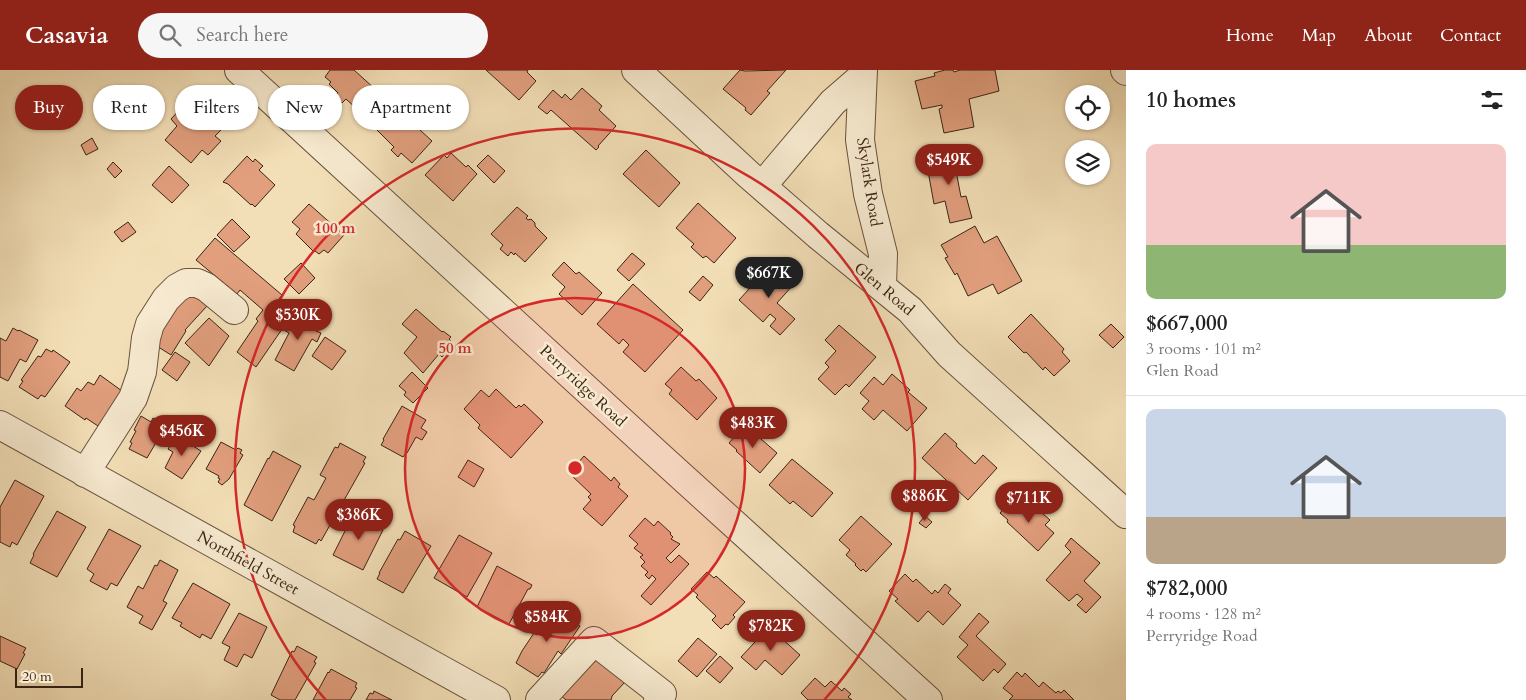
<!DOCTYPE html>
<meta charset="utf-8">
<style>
:root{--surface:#fff;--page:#f6f6f6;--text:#222;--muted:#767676;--line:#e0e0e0;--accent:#8f2418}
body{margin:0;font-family:Cardo,serif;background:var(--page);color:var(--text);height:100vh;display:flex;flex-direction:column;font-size:19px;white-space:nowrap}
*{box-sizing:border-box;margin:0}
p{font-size:16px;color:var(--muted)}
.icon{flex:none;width:28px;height:28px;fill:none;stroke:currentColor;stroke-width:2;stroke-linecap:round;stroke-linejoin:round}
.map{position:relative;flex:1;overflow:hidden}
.sheet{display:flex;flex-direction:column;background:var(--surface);width:400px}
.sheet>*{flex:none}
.guide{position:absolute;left:15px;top:15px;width:475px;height:45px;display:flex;gap:10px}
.tools{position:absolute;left:1065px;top:15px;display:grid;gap:10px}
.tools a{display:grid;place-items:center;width:45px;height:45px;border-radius:50%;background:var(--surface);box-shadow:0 1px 4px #0004;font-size:25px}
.scale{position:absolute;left:15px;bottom:12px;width:68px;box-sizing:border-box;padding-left:5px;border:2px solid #3a2414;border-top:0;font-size:14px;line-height:18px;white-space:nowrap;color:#3a2414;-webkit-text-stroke:4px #f7ead0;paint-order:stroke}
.price{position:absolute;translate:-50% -42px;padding:0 11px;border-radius:18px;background:var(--accent);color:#fff;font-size:16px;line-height:32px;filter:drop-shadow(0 1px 2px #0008)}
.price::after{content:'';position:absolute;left:50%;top:30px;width:15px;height:11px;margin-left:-8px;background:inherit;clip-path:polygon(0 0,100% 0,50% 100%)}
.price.current{background:#222;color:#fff}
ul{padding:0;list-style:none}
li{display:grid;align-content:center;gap:10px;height:265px;padding:0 20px}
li+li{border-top:1px solid var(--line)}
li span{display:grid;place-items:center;height:155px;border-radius:10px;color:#555}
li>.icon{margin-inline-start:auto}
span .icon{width:90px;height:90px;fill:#fffc;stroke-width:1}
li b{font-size:21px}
h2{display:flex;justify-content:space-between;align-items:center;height:60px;padding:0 20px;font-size:21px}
.pill{padding:0 18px;border-radius:22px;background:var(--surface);box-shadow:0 1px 4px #0004;font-size:18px;line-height:45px}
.pill.current{background:var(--accent);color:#fff}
header{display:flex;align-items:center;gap:30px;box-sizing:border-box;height:70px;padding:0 25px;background:var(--accent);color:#fff}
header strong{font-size:24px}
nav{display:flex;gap:28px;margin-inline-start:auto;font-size:18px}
.search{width:350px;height:45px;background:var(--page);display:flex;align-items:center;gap:12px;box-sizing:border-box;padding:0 18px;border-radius:28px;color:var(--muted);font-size:19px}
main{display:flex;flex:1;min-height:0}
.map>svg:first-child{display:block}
</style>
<header>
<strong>Casavia</strong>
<div class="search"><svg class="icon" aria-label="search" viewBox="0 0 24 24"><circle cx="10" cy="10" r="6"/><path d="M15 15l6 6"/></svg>Search here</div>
<nav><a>Home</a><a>Map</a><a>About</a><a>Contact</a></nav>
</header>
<main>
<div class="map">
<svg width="1126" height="630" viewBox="0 0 1126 630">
<rect width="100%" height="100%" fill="#f3dfb7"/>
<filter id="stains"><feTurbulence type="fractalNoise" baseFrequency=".004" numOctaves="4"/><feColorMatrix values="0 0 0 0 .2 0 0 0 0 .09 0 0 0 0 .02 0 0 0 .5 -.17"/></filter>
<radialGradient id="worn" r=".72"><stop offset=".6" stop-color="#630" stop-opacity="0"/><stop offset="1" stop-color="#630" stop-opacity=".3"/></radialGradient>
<path fill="#e29f7e" stroke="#3a2414" d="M 330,0 L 354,0 L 375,19 L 357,39 L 346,29 L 342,33 L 335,27 L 338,23 L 329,14 L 331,12 L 325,7 Z
M 486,0 L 528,0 L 527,2 L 536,11 L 519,30 Z
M 740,0 L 745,1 L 786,0 L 767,21 L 770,23 L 751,45 L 745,40 L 746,38 L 723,19 Z
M 945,0 L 953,0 L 954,2 L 960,0 L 995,0 L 999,21 L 969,29 L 974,57 L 944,63 L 939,39 L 942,38 L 942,35 L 922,39 L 915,11 L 935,6 L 934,3 Z
M 582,18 L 602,36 L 599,40 L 616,56 L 598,76 L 599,77 L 596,80 L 551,40 L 547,44 L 538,37 L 553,20 L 562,28 L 565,24 L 571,30 Z
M 185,34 L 202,47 L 205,44 L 222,59 L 215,66 L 221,71 L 208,85 L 202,80 L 191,93 L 165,70 L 177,56 L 171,49 Z
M 395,37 L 432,71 L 412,93 L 401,83 L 398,87 L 391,80 L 394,77 L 375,58 Z
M 92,68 L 98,79 L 86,85 L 81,75 Z
M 646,80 L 680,113 L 659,137 L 623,104 Z
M 451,83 L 466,97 L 468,95 L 477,104 L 453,131 L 425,105 L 444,85 L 447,88 Z
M 952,84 L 953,87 L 963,84 L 966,99 L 956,101 L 961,127 L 966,126 L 972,148 L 950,153 L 945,131 L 934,134 L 926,90 Z
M 488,85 L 505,101 L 494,113 L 477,96 Z
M 247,86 L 253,92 L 255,89 L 263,96 L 259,100 L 275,115 L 255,137 L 252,134 L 251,135 L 228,114 L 223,112 Z
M 113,92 L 122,101 L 115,108 L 107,99 Z
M 169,96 L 189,115 L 172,133 L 152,115 Z
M 698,133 L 736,168 L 714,193 L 706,186 L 703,188 L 691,177 L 694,174 L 676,158 Z
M 309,134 L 344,165 L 328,183 L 324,180 L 319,184 L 315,181 L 314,182 L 296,164 L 300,159 L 292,152 Z
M 517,137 L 528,146 L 526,148 L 528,150 L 531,149 L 535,153 L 535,156 L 547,168 L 525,192 L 515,183 L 514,185 L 511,182 L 508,186 L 500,179 L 503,175 L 491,164 Z
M 232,149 L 250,167 L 234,182 L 217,165 Z
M 128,152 L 136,162 L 122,172 L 114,162 Z
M 975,156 L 984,173 L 997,166 L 1022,211 L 998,224 L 993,214 L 968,226 L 957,203 L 955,205 L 945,188 L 948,187 L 941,175 Z
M 215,168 L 282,225 L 276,233 L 291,246 L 256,297 L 237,282 L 258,251 L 256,249 L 263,240 L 240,220 L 237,224 L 196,190 Z
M 632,183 L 645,194 L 629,211 L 617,200 Z
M 564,192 L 576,204 L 579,202 L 602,223 L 582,245 L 559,224 L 565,217 L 552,205 Z
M 301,193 L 315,208 L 299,224 L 284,209 Z
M 771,195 L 793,215 L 777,233 L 795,249 L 780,265 L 770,256 L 776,249 L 770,244 L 763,252 L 739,230 Z
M 703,206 L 713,215 L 700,231 L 689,222 Z
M 633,214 L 683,260 L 645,302 L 623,282 L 629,275 L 623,269 L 619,274 L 597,254 Z
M 189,219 L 207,236 L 185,260 L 186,261 L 171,285 L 152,273 Z
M 416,239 L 442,262 L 443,261 L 451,267 L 449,269 L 454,274 L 442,287 L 439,284 L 423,303 L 404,283 L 417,267 L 402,254 Z
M 299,244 L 320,254 L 316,261 L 321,263 L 317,272 L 312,269 L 294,301 L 275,290 L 289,263 L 284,260 L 290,249 L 295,252 Z
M 1031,244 L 1064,279 L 1062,282 L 1070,291 L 1054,306 L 1045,297 L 1043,300 L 1026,282 L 1024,283 L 1008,267 Z
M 209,248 L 229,266 L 209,296 L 185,273 Z
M 1111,254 L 1124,267 L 1113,278 L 1099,265 Z
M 839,255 L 876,287 L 849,317 L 846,314 L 835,325 L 818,309 L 829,297 L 825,293 L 836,281 L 825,270 Z
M 13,258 L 18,261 L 19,260 L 38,270 L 26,292 L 20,289 L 8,311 L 0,307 L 0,268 L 6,271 Z
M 325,267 L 346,281 L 332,300 L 312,286 Z
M 46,279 L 52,282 L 53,280 L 70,292 L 45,327 L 41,325 L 38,329 L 19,317 L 23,311 L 21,310 L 38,286 L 41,287 Z
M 175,282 L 190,292 L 177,311 L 162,300 Z
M 681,297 L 696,311 L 699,309 L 717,328 L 697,350 L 669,324 L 672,320 L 665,314 Z
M 412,302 L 428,318 L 413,333 L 404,325 L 406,322 L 399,316 Z
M 892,304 L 910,320 L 908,322 L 927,338 L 907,361 L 883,340 L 874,350 L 862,339 L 869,331 L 860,323 L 874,307 L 883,315 Z
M 100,305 L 122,321 L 98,356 L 86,348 L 85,350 L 65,336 L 77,318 L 81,321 L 88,312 L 94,315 Z
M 496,319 L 516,338 L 519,335 L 521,337 L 524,334 L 543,352 L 511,388 L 478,358 L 480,355 L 464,339 L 481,320 L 489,327 Z
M 402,336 L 426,350 L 421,358 L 427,362 L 422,370 L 416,367 L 407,383 L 406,383 L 403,387 L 381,375 L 384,370 L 383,369 Z
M 141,346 L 151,352 L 153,348 L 159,351 L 161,347 L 168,352 L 147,388 L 129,379 L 132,373 L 130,372 L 136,361 L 134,360 Z
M 743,357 L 751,364 L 753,362 L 777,383 L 760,403 L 736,381 L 737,380 L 729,373 Z
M 945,363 L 957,374 L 956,376 L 975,394 L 983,385 L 997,398 L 968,430 L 922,388 Z
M 177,366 L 201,381 L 182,409 L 165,398 L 173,382 L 168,379 Z
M 221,372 L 236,380 L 238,378 L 242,380 L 240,383 L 243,385 L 229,409 L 222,415 L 218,412 L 220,409 L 218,408 L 219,406 L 206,399 Z
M 340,373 L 366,387 L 363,392 L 365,393 L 321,471 L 319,469 L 316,474 L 293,462 L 295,456 L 293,455 L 308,427 L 314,430 L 326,408 L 320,405 L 335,377 L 338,378 Z
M 273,381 L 301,396 L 272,451 L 244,435 L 268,388 L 269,389 Z
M 584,386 L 611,411 L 614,407 L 620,414 L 618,417 L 628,426 L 602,456 L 583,439 L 591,430 L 588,427 L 591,424 L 569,403 Z
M 792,389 L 833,423 L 812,447 L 793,431 L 790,434 L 769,415 Z
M 468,390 L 484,399 L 474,417 L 458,407 Z
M 15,410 L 44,426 L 17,475 L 12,472 L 10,477 L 0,472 L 0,437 Z
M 1027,430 L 1050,450 L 1045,455 L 1054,463 L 1038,481 L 1007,452 L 1008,450 L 1000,443 L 1009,433 L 1017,441 Z
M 57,441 L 86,457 L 57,507 L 30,493 L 34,485 L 33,484 Z
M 365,444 L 379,451 L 376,457 L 383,460 L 363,500 L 333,485 L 353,445 L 362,450 Z
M 861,446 L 892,474 L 866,502 L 863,499 L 861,501 L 855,495 L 856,494 L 846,485 L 850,480 L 839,470 Z
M 925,446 L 932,452 L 926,458 L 919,453 Z
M 645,448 L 654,456 L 658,451 L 671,463 L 670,464 L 673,467 L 671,469 L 680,474 L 666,488 L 671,493 L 679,485 L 689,494 L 651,535 L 641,526 L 656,509 L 652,505 L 649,509 L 645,505 L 648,502 L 641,496 L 645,492 L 640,487 L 643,485 L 634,478 L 638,474 L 629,466 Z
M 109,459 L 141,476 L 117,516 L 111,513 L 107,520 L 90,511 L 94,504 L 87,499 Z
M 405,461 L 431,476 L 403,523 L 377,509 L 380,503 L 379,503 L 398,469 L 400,470 Z
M 459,465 L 492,483 L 467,527 L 434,508 Z
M 1071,468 L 1100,493 L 1084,511 L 1101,527 L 1086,543 L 1077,535 L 1083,529 L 1077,524 L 1069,531 L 1046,510 L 1071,482 L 1065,476 Z
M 160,490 L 178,500 L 163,531 L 167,533 L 152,560 L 139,553 L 143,546 L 127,537 L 138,516 L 143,519 L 155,495 L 157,496 Z
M 497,496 L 532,515 L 530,519 L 528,519 L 509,554 L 477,537 Z
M 707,502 L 714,508 L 716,506 L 745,532 L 733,545 L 735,547 L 728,555 L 726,554 L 721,559 L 712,550 L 716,546 L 696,527 L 698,525 L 691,519 Z
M 905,504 L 913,512 L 916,509 L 932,524 L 935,520 L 938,523 L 945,514 L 951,519 L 948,523 L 961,535 L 943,555 L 928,541 L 918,552 L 895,531 L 898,529 L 889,521 Z
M 193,513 L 230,534 L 211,569 L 202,564 L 200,568 L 180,556 L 182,553 L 172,548 Z
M 554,539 L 580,556 L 561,584 L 558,581 L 544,603 L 542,602 L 538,607 L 516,593 L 522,581 L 534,563 L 537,565 Z
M 239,543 L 267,557 L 252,588 L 244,584 L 237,597 L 224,590 L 230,577 L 222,573 Z
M 979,543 L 989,552 L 976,566 L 1006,594 L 998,603 L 994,599 L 983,611 L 957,587 L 968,575 L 959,567 Z
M 769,557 L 800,585 L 782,605 L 765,590 L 756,600 L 741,587 Z
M 0,566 L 26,578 L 23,583 L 25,584 L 17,599 L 0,591 Z
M 698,568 L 717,584 L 697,607 L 678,591 Z
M 297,576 L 317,587 L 314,592 L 316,593 L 295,630 L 280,630 L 271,625 L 292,581 L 294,582 Z
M 591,582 L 625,612 L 612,626 L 611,630 L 566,630 L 559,624 Z
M 720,586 L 733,598 L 720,613 L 706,601 Z
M 331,599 L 357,613 L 355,617 L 357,618 L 350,630 L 313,630 L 328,602 L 329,603 Z
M 1017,602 L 1022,607 L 1025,603 L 1039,617 L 1043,612 L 1056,623 L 1058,621 L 1061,623 L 1064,620 L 1074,630 L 1009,630 L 1013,626 L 1003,618 Z
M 815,608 L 825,617 L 831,611 L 842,621 L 844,618 L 851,624 L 848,627 L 852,630 L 808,630 L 801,623 Z
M 374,621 L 392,630 L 366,630 L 370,623 L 373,624 Z"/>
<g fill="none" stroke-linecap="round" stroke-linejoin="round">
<defs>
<path id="minor" d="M 239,0 L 657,384 L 928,630
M 636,0 L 749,105 L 818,165 L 910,240 L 949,284 L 1126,444
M 863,0 L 860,70 L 868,124 L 883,184 L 882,216
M 1125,0 L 1126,1
M 762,116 L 833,32 L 862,7
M 0,355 L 496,630
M 85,403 L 133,328 L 142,302 L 146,268 L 150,254 L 166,229 L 177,218 L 186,213 L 197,213 L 206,217 L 234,240
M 540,630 L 594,571 L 662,624 L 658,630"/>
</defs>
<use href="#minor" stroke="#68533d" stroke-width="30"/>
<use href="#minor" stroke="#f7ead0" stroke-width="28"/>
</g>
<circle cx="575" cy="398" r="170" fill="#d62828" fill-opacity=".12"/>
<g fill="none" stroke="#d62828" stroke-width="2.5">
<circle cx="575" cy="398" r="170"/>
<path d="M326 630A340 340 0 1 1 824 630"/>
</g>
<g text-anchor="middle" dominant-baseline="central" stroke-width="5" stroke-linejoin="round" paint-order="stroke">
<g font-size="16" fill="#3a2414" stroke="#f7ead0">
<text transform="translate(869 112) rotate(81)">Skylark Road</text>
<text transform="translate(884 219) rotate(40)">Glen Road</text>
<text transform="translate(583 316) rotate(43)">Perryridge Road</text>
<text transform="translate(248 493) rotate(29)">Northfield Street</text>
</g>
</g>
<circle cx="575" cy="398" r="8" fill="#d62828" stroke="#f7ead0" stroke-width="2.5"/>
<g font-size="15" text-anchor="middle" font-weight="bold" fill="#d62828" stroke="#f7ead0" stroke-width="5" stroke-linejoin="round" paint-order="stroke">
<text x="335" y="163">100 m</text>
<text x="455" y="283">50 m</text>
</g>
<rect width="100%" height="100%" filter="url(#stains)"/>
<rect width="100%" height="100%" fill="url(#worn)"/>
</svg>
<div class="tools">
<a><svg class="icon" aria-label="locate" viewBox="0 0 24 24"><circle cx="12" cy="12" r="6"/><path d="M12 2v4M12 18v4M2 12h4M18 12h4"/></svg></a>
<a><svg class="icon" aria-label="layers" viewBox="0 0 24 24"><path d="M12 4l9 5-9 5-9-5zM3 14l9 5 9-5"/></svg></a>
</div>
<div class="scale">20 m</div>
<b class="price" style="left:949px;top:116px">$549K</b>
<b class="price current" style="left:769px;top:229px">$667K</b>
<b class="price" style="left:298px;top:271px">$530K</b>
<b class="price" style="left:753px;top:379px">$483K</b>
<b class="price" style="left:182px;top:387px">$456K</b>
<b class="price" style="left:925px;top:452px">$886K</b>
<b class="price" style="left:1029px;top:454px">$711K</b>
<b class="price" style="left:359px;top:471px">$386K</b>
<b class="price" style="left:547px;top:573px">$584K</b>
<b class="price" style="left:771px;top:582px">$782K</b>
<div class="guide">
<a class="pill current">Buy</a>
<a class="pill">Rent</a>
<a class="pill">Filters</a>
<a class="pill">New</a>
<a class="pill">Apartment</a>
</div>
</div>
<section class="sheet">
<h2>10 homes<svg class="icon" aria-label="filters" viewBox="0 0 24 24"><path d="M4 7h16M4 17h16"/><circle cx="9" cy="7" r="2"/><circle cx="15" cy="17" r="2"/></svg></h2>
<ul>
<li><span style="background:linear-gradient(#f6c9c9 65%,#8fb573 0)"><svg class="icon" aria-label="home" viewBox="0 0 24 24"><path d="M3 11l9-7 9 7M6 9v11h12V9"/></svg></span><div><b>$667,000</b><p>3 rooms · 101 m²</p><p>Glen Road</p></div></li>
<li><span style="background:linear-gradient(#c9d6e8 70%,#b9a48a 0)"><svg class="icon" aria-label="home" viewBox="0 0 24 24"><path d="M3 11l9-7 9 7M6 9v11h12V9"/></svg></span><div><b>$782,000</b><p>4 rooms · 128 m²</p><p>Perryridge Road</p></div></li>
</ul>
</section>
</main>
